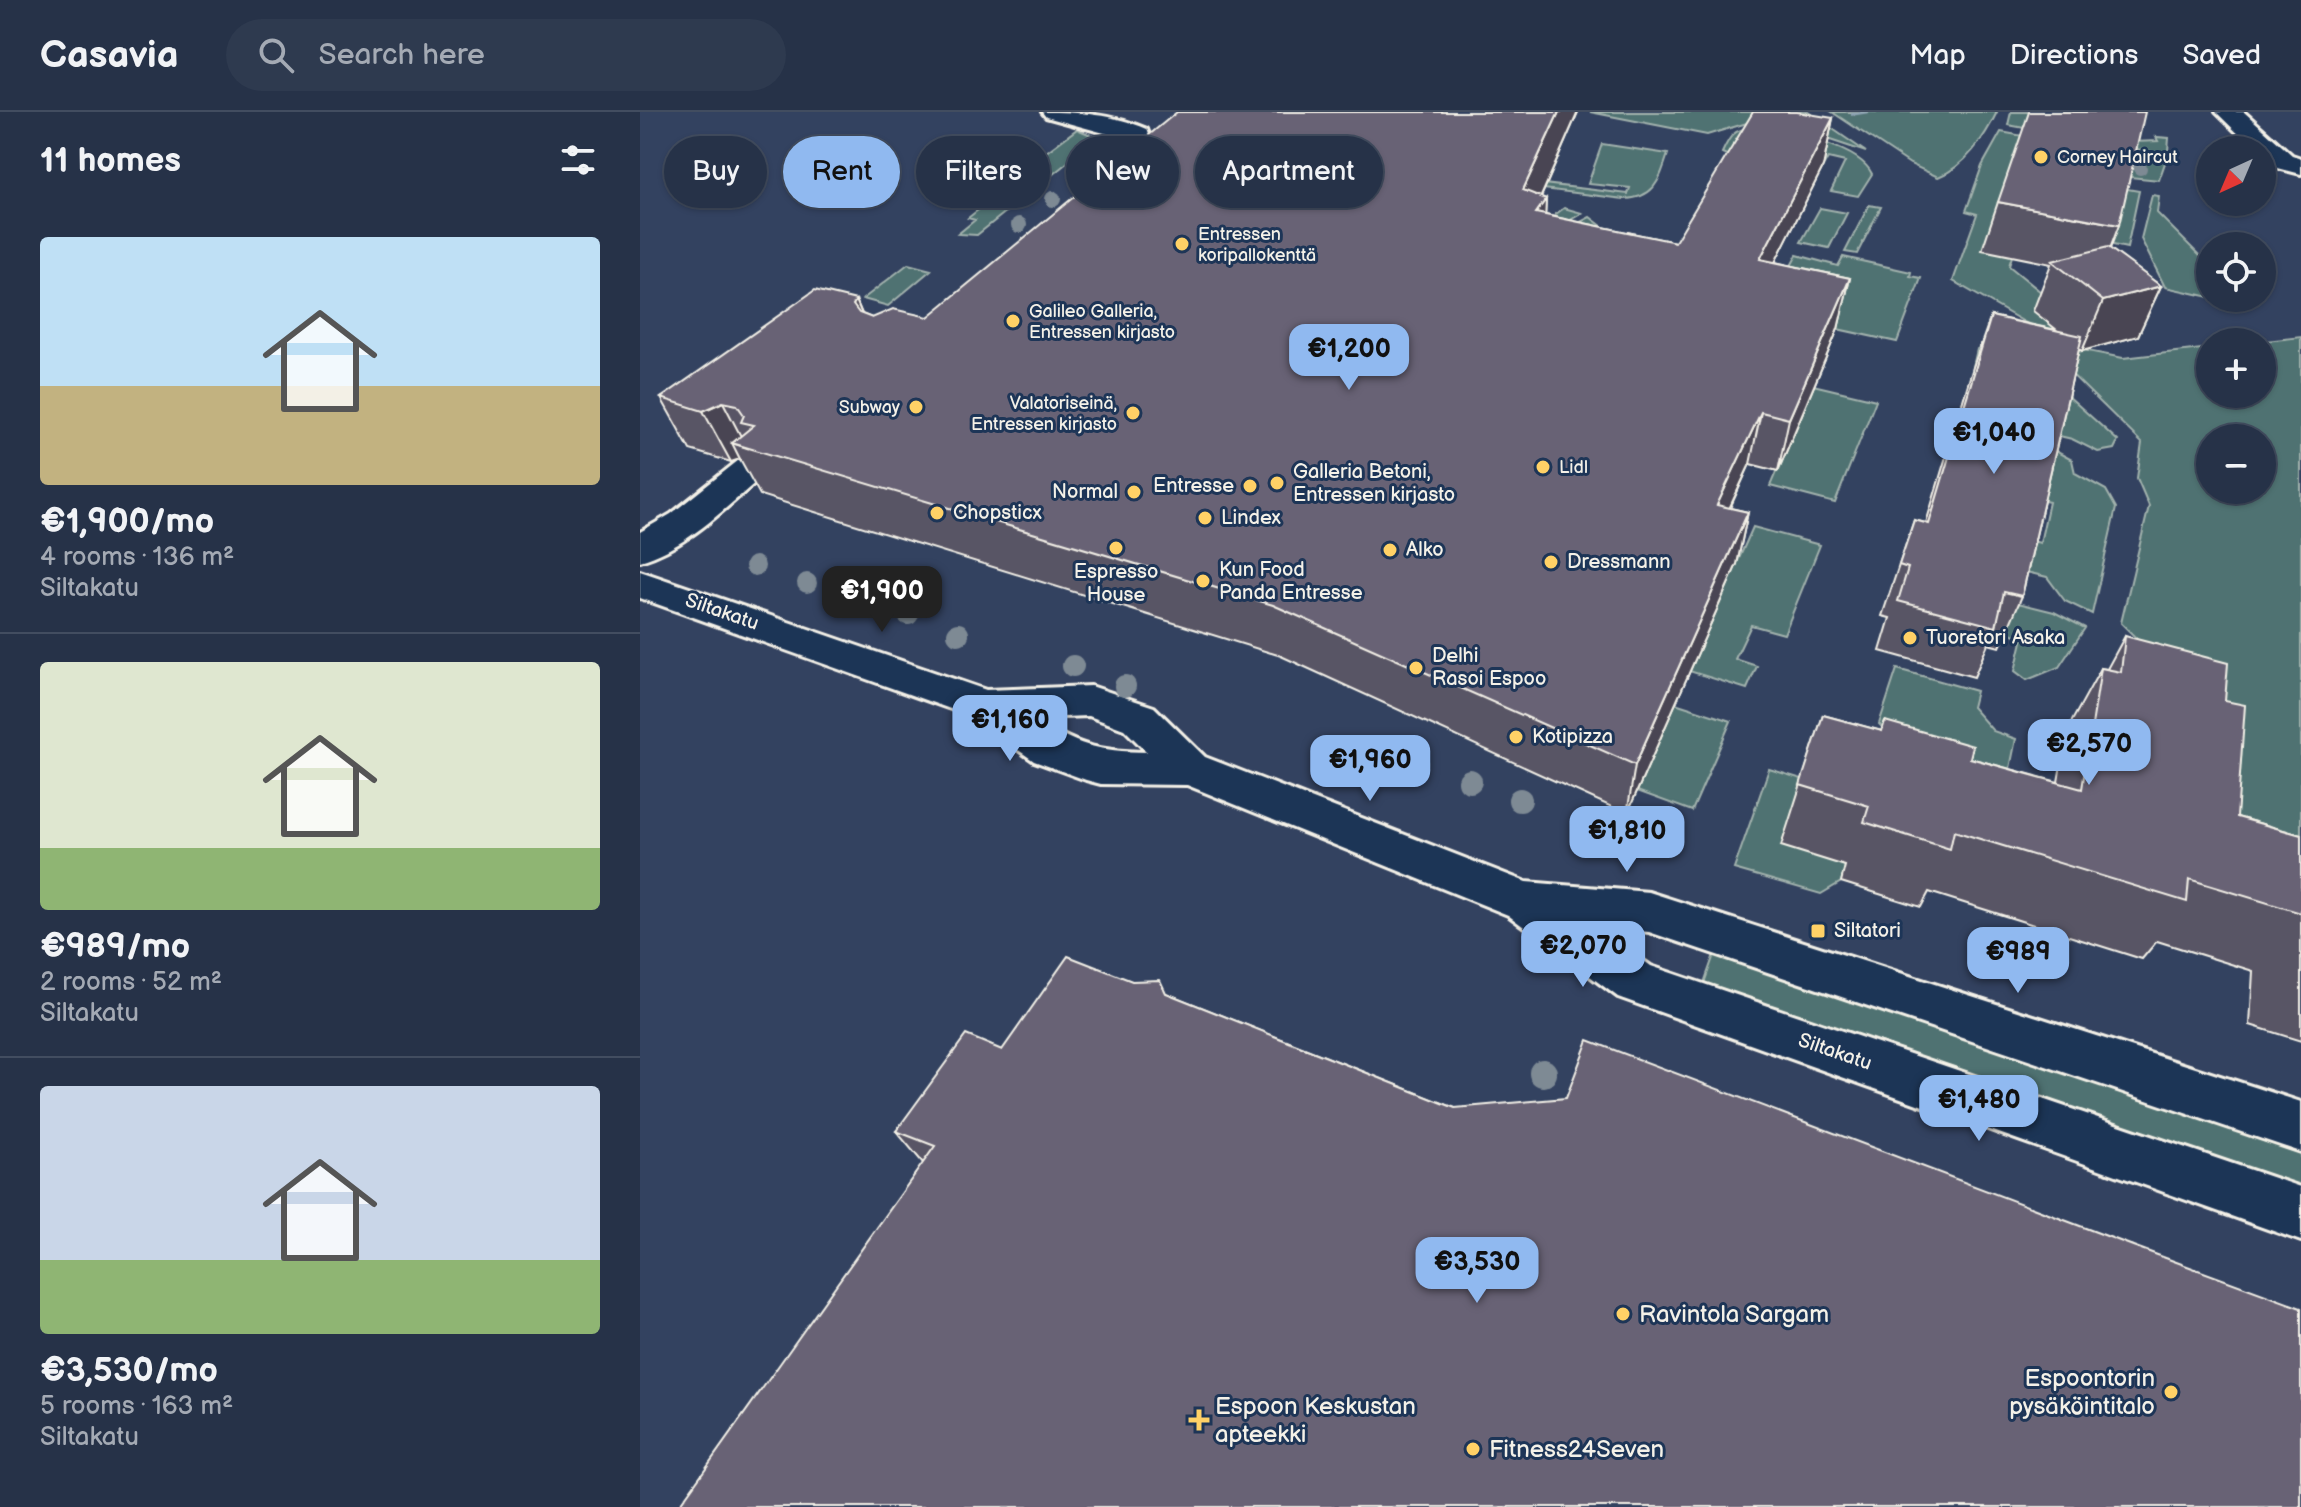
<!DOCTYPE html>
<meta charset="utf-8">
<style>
:root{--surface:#263248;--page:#2e3a4f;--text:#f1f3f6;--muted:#a4aab4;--line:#424d60;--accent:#90b9f0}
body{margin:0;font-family:"Balsamiq Sans",sans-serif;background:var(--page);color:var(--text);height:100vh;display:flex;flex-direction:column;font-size:30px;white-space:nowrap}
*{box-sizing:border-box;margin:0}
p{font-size:26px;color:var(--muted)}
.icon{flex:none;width:44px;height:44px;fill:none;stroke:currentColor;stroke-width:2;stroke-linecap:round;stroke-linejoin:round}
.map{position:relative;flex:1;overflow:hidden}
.drawer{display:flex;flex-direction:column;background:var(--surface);width:640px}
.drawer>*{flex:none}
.top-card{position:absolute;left:24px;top:24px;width:760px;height:72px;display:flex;gap:16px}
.needle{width:52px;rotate:224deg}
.controls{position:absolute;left:1556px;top:24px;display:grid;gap:16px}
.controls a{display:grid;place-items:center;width:80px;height:80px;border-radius:50%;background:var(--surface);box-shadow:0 2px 6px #0004,0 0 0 2px var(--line);font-size:40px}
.price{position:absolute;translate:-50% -68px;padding:0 18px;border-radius:16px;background:var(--accent);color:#111;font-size:26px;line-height:52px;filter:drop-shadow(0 2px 4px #0008)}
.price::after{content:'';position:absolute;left:50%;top:48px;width:24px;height:18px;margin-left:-12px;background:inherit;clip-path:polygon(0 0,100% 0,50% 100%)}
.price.current{background:#222;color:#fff}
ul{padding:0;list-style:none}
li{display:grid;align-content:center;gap:16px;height:424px;padding:0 40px}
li+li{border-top:2px solid var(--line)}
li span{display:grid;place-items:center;height:248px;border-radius:8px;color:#555}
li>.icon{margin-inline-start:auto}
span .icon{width:144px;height:144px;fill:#fffc;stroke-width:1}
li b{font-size:34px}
h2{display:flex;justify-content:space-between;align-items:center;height:96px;padding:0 40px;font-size:34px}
.tag{padding:0 28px;border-radius:36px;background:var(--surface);box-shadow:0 2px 6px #0004,0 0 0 2px var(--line);font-size:28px;line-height:72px}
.tag.current{background:var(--accent);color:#111}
header{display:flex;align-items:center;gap:48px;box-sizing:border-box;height:112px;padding:0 40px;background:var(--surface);border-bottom:2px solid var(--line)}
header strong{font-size:38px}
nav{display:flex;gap:44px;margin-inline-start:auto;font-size:28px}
.search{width:560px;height:72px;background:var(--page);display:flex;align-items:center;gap:20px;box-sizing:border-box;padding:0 28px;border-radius:44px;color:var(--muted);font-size:30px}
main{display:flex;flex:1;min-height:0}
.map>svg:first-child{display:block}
</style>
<header>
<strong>Casavia</strong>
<div class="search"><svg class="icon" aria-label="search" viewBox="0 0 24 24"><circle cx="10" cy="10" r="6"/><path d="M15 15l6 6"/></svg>Search here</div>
<nav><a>Map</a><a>Directions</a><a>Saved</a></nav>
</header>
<main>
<section class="drawer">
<h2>11 homes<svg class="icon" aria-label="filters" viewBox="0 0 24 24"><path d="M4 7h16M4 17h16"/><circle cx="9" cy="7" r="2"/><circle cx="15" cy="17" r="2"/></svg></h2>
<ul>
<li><span style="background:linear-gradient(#bfe0f5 60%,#c2b280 0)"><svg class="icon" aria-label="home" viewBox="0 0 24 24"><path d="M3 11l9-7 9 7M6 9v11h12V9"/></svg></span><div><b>€1,900/mo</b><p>4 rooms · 136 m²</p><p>Siltakatu</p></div></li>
<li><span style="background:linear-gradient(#dfe7d0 75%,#8fb573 0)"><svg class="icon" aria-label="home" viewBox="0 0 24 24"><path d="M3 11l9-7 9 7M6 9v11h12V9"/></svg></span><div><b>€989/mo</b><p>2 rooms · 52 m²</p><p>Siltakatu</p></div></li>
<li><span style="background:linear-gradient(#c9d6e8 70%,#8fb573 0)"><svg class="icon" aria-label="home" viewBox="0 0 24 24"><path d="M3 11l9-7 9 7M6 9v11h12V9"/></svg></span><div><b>€3,530/mo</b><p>5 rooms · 163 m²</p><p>Siltakatu</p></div></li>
</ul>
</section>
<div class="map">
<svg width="1661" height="1395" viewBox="0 0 1661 1395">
<rect width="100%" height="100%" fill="#334260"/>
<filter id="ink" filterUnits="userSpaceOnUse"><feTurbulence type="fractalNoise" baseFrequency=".0125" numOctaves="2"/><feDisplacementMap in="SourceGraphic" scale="16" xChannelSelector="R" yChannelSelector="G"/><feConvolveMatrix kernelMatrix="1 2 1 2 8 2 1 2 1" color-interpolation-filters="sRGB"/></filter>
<g filter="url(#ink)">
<path fill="#507272" stroke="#a2b2ad" stroke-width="2" fill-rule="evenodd" d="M 950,0 L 1168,0 L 1226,40 L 1154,16 L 1107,11 L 1067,23 Z
M 1192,0 L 1357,0 C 1345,25 1325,55 1298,65 L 1270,52 Z
M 1371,0 L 1461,0 L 1492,30 L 1518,29 L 1516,25 L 1529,26 L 1528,39 L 1523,42 L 1368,13 Z
M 1115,15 C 1145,21 1218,32 1232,62 L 1218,84 L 1191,79 L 1205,50 L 1188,46 L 1183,55 L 1093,46 L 1082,41 C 1090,23 1094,17 1115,15 Z
M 437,17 L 458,26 L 337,123 L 318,122 L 335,108 L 328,106 L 369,73 L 365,71 Z
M 1361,20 L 1394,26 L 1398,59 L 1369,154 L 1417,193 L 1432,236 L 1483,246 L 1570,236 L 1570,282 L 1622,282 L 1622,230 L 1617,230 L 1661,225 L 1661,729 L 1583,731 L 1550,580 L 1481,511 L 1509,394 L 1497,366 L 1502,331 L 1410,241 L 1380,221 L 1386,211 L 1313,169 L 1337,102 L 1326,99 L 1342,54 ZM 1570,326 L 1622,326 L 1622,378 L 1570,378 Z
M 962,32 L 1028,42 C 1019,69 1015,86 984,87 L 805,65 L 836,64 L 988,82 L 990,76 L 948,72 Z
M 1440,34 L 1526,48 L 1519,68 L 1480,64 Z
M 1465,73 L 1499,79 L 1487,136 L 1450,128 Z
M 1512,83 L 1519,84 L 1517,101 L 1570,154 L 1570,185 L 1525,175 L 1501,127 Z
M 1229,93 L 1241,95 L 1217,142 L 1205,140 Z
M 924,96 L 942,101 L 929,109 L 937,112 L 950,105 L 963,115 L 943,148 L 1140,174 L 1157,143 L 1198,154 L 1203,145 L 1271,160 L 1270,164 L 1281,166 L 1257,230 L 894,151 L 916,102 Z
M 1180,96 L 1207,101 L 1189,136 L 1161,130 Z
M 268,152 L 291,158 L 248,194 L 223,187 Z
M 1348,230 L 1377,238 L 1478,329 L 1474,337 L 1458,340 L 1432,327 L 1411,322 L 1333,255 L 1337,237 Z
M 1173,273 L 1236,288 L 1195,391 L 1130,374 Z
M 1406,334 L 1432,348 L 1435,361 L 1466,378 L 1476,396 L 1452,502 L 1425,489 L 1407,465 L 1378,458 L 1385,427 L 1400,431 L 1409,390 L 1396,387 Z
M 1113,415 L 1180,433 L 1144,522 L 1111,513 L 1095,547 L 1117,554 L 1107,577 L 1049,559 Z
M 1370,489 L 1414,500 L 1445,516 L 1419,555 L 1387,568 L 1375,559 L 1383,525 L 1363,519 Z
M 1257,557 L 1336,579 L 1332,595 L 1353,619 L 1376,627 L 1368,666 L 1261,635 L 1239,612 Z
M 1035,591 L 1091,609 L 1052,699 L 997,679 Z
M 1129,657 L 1162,667 L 1205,754 L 1201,770 L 1181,782 L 1094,757 Z
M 1076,837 L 1661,1034 L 1661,1081 L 1063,874 Z"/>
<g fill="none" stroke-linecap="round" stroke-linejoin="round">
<path fill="#8ca2b2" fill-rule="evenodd" d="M 1211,0 L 1236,0 L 1211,4 Z"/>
<defs>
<path id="minor" d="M 402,0 C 440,0 472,2 507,17 L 513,34 L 469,78 L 449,78 L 445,72 L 449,66 L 486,32 L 486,27 L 406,5 Z
M 1576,0 L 1604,0 L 1652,43 L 1661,46 L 1661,62 L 1634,55 L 1622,44 L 1622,38 L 1615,38 Z
M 111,345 L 123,348 L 128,356 L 123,364 C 87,394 47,436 0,449 L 0,420 L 31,402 L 99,348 Z
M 0,459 L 346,578 L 451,574 L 514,595 L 565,645 L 886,770 L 1009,780 L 1661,990 L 1661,1040 L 1009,820 L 956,815 L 1011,854 L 1661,1075 L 1661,1129 L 978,885 L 868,803 L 547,673 L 461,672 L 446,668 L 394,649 L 330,604 L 0,486 ZM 449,604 L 484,617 L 507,640 C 458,639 435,634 395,606 Z"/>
</defs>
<use href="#minor" stroke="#f4f1e8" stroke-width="6"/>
<use href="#minor" fill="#1d3557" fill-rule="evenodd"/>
</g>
<g fill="#7e8a94">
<circle cx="1500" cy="56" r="7"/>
<circle cx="413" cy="87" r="8"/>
<circle cx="379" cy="113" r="8"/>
<circle cx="115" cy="454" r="10"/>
<circle cx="167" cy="471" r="10"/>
<circle cx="268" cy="502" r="11"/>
<circle cx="318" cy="522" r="11"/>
<circle cx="433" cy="554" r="11"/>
<circle cx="485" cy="574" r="11"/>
<circle cx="776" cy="650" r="12"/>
<circle cx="830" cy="669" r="12"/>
<circle cx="880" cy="688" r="12"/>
<circle cx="903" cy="961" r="14"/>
</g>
<path fill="#595465" stroke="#f4f1e8" stroke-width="2" d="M 938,0 L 901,85 L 906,87 L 905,103 L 1035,130 L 1193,6 L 1183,55 L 1135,150 L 1210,166 L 1198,217 L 1138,359 L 1110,352 L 1090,396 L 1108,400 L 1097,452 L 987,702 L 641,544 L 120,383 L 100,347 L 91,350 L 50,338 L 21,286 L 216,188 L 222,202 L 232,206 L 288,205 Z
M 1358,90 L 1479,113 L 1470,137 L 1521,174 L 1498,224 L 1442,239 L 1439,237 L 1382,484 L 1360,535 L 1348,532 L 1334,565 L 1240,539 L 1250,506 L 1242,504 L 1274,408 L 1286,411 L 1333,255 L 1351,204 L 1417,218 L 1393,199 L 1411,152 L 1342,138 Z
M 1485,524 L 1585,589 L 1597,705 L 1661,723 L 1661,929 L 1610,913 L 1613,859 L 1517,829 L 1502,847 L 1289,780 L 1281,795 L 1201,770 L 1205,754 L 1141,734 L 1183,603 L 1241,619 L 1245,609 L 1330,646 L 1418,670 L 1427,618 L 1461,556 L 1467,557 Z
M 492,869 L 526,881 L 815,996 L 1493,1134 L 283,1051 L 256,1019 L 362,938 Z"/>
<path fill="#484552" stroke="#f4f1e8" stroke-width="2" d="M 919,0 L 938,0 L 882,128 L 883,78 Z
M 1193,6 L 1183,55 L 1111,198 L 1120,147 Z
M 906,87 L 904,137 L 896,101 Z
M 1210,166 L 1198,217 L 1138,359 L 1149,307 Z
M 1521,174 L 1498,224 L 1442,239 L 1463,189 Z
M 216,188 L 237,239 L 213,193 Z
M 83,290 L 107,336 L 92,331 L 100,347 L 91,350 L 63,299 Z
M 1121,300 L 1110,352 L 1067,444 L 1077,393 Z
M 1108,400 L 1097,452 L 987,702 L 995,653 Z"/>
<path fill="#676275" stroke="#f4f1e8" stroke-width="2" d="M 537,0 L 919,0 L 883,78 L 906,87 L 896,101 L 1035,130 L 1113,0 L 1157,0 L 1193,6 L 1120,147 L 1210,166 L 1149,307 L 1121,300 L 1077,393 L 1108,400 L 995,653 L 633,493 L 92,331 L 114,313 L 101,310 L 104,303 L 97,293 L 83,290 L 63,299 L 21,286 L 175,178 L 216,188 L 213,193 L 219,201 L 232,206 L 253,197 L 288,205 Z
M 1389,0 L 1505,0 L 1479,113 L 1358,90 Z
M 1468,135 L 1521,174 L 1463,189 L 1412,149 Z
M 1351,204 L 1442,224 L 1382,484 L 1364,480 L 1356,515 L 1258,489 L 1268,456 L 1259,453 L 1274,408 L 1289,412 Z
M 1485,524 L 1588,551 L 1585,589 L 1605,593 L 1597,705 L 1661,723 L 1661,801 L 1549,767 L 1547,790 L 1314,719 L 1310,737 L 1224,710 L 1229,694 L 1160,673 L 1183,603 L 1242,619 L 1245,609 L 1333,634 L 1330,646 L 1442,677 L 1461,556 L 1481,560 Z
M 428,844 L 492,869 L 520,868 L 526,881 L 815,996 L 926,986 L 948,928 L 1493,1134 L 1661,1196 L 1661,1395 L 38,1395 L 295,1034 L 256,1019 L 326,923 L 362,938 Z"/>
</g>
<g fill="#ffd166" stroke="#1d3557" stroke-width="3">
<circle cx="1401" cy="45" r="8"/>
<circle cx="542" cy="132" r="8"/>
<circle cx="373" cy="209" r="8"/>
<circle cx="276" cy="295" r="8"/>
<circle cx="493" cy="301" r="8"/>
<circle cx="903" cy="355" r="8"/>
<circle cx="637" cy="371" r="8"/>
<circle cx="610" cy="374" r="8"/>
<circle cx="494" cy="380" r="8"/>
<circle cx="297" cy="401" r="8"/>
<circle cx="565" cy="406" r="8"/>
<circle cx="476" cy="436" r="8"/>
<circle cx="750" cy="438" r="8"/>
<circle cx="911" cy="450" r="8"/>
<circle cx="563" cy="469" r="8"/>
<circle cx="1270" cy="526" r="8"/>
<circle cx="776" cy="556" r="8"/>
<circle cx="876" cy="625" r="8"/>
<rect x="1170" y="811" width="16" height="16" rx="4"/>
<circle cx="983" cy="1202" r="8"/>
<circle cx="1531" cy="1280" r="8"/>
<path d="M555 1296h8v8h8v8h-8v8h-8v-8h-8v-8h8z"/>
<circle cx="833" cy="1337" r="8"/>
</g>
<g text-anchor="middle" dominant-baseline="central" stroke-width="6" stroke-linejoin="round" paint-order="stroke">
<g font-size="18" fill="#f4f1e8" stroke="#1d3557" text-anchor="start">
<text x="1417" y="45">Corney Haircut</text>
<text x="558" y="122">Entressen<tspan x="558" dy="21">koripallokenttä</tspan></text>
<text x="389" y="199">Galileo Galleria,<tspan x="389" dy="21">Entressen kirjasto</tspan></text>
<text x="477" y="291" text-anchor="end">Valatoriseinä,<tspan x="477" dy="21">Entressen kirjasto</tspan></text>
<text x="260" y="295" text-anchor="end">Subway</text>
<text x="919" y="355">Lidl</text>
</g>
<g font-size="20" fill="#f4f1e8" stroke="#1d3557" text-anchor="start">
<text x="653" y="360">Galleria Betoni,<tspan x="653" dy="23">Entressen kirjasto</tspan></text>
<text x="594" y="374" text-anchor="end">Entresse</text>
<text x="478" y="380" text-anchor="end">Normal</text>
<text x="313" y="401">Chopsticx</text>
<text x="581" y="406">Lindex</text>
<text x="766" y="438">Alko</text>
<text x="927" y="450">Dressmann</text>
<text x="579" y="458">Kun Food<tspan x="579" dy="23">Panda Entresse</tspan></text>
<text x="476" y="460" text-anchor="middle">Espresso<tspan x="476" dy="23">House</tspan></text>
<text x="1286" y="526">Tuoretori Asaka</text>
<text x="792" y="544">Delhi<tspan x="792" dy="23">Rasoi Espoo</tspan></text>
<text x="892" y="625">Kotipizza</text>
<text x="1194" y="819">Siltatori</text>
</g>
<g font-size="20" fill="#f4f1e8" stroke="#1d3557">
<text transform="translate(82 500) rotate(19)">Siltakatu</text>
<text transform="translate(1195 940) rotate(19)">Siltakatu</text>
</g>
<g font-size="24" fill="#f4f1e8" stroke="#1d3557" text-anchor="start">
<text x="999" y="1202">Ravintola Sargam</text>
<text x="1515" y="1266" text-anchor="end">Espoontorin<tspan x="1515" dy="28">pysäköintitalo</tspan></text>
<text x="575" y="1294">Espoon Keskustan<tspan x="575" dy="28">apteekki</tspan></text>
<text x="849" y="1337">Fitness24Seven</text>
</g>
</g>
</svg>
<div class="controls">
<a><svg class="needle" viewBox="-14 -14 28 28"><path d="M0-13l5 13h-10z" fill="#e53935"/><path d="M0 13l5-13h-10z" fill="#a4aab4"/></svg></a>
<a><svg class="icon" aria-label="locate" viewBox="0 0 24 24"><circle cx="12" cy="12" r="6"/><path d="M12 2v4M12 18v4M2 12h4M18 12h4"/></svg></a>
<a>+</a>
<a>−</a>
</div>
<b class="price" style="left:709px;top:280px">€1,200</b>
<b class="price" style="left:1354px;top:364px">€1,040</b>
<b class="price current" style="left:242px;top:522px">€1,900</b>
<b class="price" style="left:370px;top:651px">€1,160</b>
<b class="price" style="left:1449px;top:675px">€2,570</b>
<b class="price" style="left:730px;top:691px">€1,960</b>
<b class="price" style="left:987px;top:762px">€1,810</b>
<b class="price" style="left:943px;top:877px">€2,070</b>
<b class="price" style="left:1378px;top:883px">€989</b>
<b class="price" style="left:1339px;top:1031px">€1,480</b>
<b class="price" style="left:837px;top:1193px">€3,530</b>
<div class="top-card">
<a class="tag">Buy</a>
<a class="tag current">Rent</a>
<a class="tag">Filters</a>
<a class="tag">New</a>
<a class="tag">Apartment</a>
</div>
</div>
</main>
